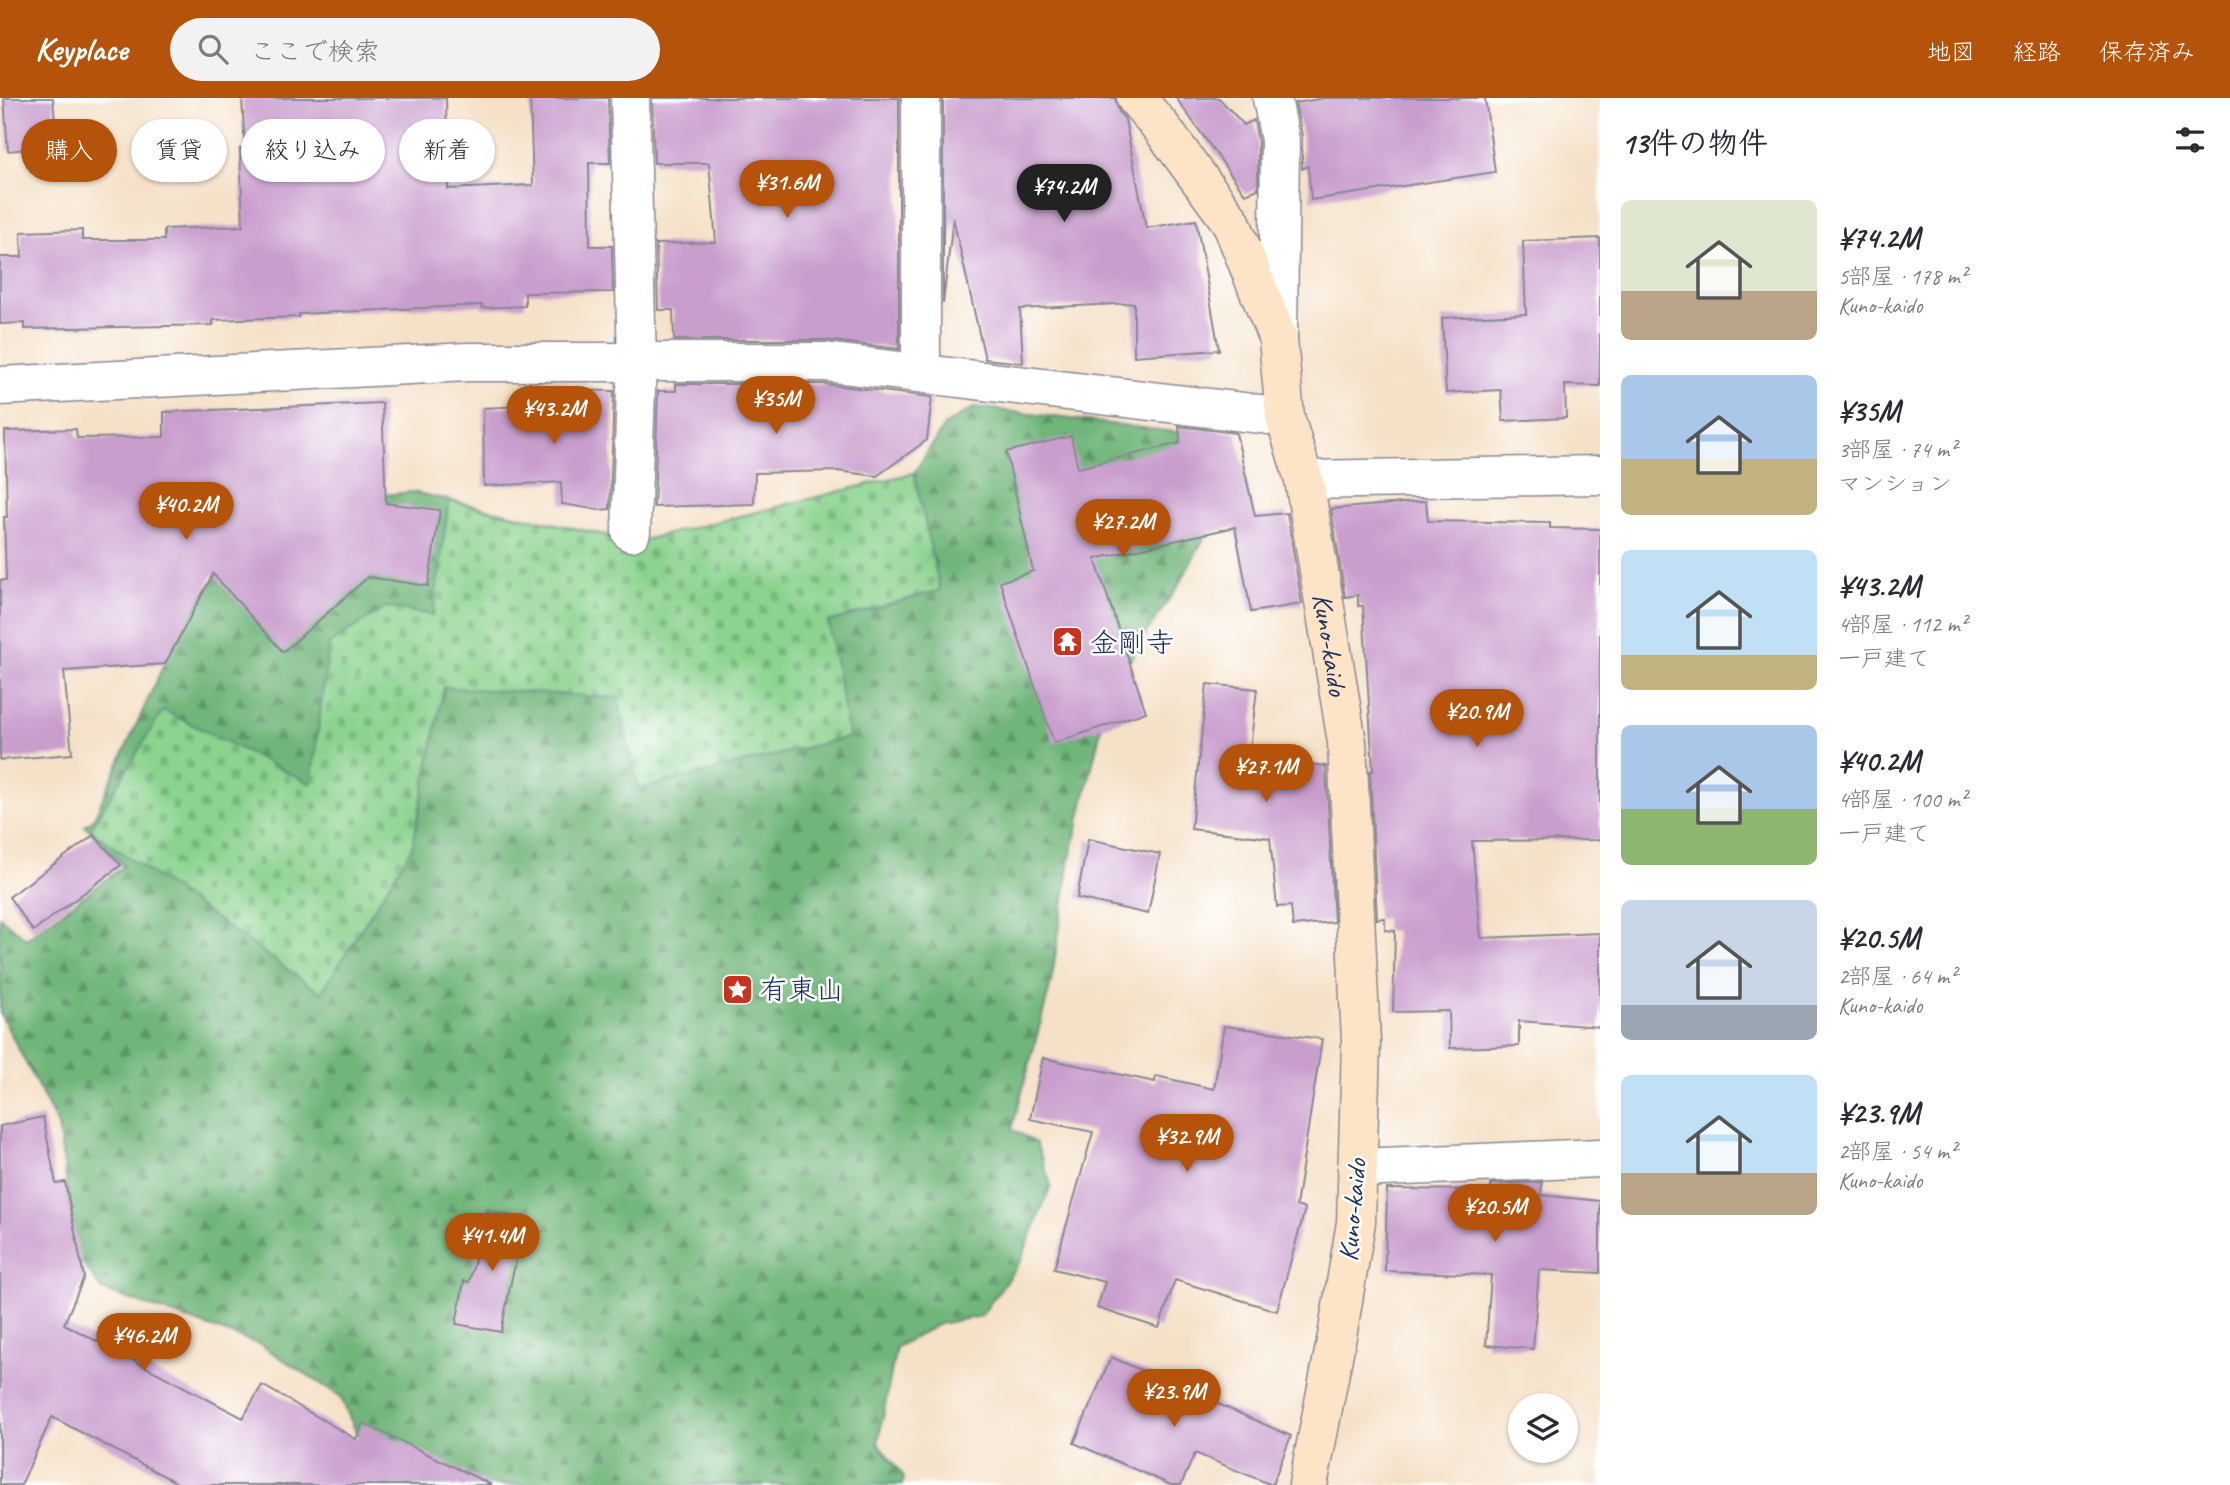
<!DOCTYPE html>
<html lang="ja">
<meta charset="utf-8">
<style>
:root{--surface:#fff;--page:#f2f2f3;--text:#2b2b33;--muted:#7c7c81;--accent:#b45309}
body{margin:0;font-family:Caveat,"Klee One",sans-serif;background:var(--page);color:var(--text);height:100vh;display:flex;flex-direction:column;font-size:26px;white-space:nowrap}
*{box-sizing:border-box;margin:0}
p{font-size:23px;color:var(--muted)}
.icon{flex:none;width:38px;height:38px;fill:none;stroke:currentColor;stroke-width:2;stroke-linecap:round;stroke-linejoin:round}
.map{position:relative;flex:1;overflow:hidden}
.details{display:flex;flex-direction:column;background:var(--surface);width:630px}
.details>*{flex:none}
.guide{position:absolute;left:21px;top:21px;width:665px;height:63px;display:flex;gap:14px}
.buttons{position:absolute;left:1508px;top:1295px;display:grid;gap:14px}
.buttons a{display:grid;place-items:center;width:70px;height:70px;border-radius:50%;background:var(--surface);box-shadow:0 2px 5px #0004;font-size:35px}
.price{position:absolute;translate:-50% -60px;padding:0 16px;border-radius:24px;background:var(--accent);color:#fff;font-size:23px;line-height:46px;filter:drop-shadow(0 2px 4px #0008)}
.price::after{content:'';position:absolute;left:50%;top:42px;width:21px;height:16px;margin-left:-10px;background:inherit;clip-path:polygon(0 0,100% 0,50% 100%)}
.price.current{background:#222;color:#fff}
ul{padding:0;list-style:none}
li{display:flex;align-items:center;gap:21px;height:175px;padding:0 21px}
li span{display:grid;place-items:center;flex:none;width:196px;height:140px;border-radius:10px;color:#555}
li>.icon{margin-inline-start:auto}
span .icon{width:84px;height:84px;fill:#fffc;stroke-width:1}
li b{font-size:30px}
h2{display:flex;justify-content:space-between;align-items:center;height:84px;padding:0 21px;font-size:30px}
.tag{padding:0 24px;border-radius:32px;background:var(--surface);box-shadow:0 2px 5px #0004;font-size:24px;line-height:63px}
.tag.current{background:var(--accent);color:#fff}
header{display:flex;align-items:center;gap:42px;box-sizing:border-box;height:98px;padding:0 35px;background:var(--accent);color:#fff}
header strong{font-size:33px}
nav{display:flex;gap:38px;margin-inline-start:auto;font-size:24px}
.search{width:490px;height:63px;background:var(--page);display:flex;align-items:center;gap:18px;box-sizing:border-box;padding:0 24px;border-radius:38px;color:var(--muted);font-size:26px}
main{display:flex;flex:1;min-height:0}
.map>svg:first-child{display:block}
</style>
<header>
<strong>Keyplace</strong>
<div class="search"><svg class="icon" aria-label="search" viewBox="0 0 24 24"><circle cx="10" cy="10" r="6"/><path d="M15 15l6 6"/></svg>ここで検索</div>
<nav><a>地図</a><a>経路</a><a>保存済み</a></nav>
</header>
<main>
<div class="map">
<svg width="1600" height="1387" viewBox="0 0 1600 1387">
<defs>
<pattern id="forest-firs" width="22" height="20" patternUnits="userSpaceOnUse" patternTransform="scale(1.75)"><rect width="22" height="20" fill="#70b579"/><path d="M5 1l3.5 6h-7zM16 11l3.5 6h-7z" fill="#5b9466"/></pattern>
<pattern id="cemetery-stones" width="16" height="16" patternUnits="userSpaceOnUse" patternTransform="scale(1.75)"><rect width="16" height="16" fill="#8bd38e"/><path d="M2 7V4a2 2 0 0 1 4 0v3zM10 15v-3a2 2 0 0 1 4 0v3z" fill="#77b57d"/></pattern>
</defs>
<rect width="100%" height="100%" fill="#fff"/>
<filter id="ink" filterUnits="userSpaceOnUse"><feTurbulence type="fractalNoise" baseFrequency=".0143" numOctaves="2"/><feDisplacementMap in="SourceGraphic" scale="14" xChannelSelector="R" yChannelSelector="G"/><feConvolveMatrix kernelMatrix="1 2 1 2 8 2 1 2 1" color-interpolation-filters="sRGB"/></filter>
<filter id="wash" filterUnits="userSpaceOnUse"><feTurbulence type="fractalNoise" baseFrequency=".00686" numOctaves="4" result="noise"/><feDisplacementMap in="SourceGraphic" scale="28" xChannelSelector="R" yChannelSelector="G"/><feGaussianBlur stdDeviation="1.57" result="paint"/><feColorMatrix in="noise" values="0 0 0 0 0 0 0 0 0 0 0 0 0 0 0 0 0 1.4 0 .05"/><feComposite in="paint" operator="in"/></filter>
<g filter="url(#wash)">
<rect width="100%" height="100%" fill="#f5e1c7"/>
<path fill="url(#forest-firs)" stroke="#46726c" stroke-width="2" d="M 975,309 L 1190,336 L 1224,403 L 1178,488 L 1146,535 L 1108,601 L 1070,761 L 1051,885 L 1012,1031 L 1036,1045 L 1051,1087 L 1021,1162 L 981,1218 L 939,1226 L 896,1249 L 878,1345 L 904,1379 L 902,1387 L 380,1387 L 340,1298 L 259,1246 L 102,1192 L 77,1157 L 58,1027 L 0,915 L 0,819 L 26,841 L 124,768 L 85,728 L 94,720 L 180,531 L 230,459 L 315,404 L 413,394 L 636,444 L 914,375 L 944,328 Z"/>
<path fill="url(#cemetery-stones)" stroke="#538176" stroke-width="2" d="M 914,375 L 940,492 L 828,524 L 849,639 L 638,691 L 618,600 L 444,589 L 412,750 L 321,895 L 90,732 L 163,612 L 311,686 L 329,546 L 386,509 L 433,517 L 449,403 L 636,444 Z"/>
<g id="blocks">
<path fill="#c99ecd" d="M 4,0 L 53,0 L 57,48 L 8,53 Z
M 242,0 L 446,0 L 448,91 L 533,87 L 530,0 L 608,0 L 610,65 L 589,65 L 590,148 L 612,148 L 613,194 L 525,195 L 525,208 L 482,210 L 482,207 L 299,216 L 299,219 L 213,222 L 213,227 L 25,231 L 25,225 L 0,226 L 0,159 L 22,159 L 21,134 L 82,132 L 82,142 L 164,142 L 164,131 L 243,128 L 240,51 L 245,51 Z
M 652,0 L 899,0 L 899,251 L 825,242 L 674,242 L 673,212 L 658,212 L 656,146 L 716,144 L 709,65 L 654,65 Z
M 943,0 L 1115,0 L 1119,14 L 1125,21 L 1146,130 L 1196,122 L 1219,252 L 1134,258 L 1134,205 L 1020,211 L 1023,265 L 985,261 L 953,120 L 943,206 Z
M 1176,0 L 1219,0 L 1244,27 L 1254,22 L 1258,44 L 1258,91 L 1245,96 Z
M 1325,0 L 1485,0 L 1495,74 L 1311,102 L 1308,68 L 1302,71 L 1302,38 L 1295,5 Z
M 1600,140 L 1600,288 L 1565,287 L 1566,320 L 1503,323 L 1501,292 L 1446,295 L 1442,220 L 1526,216 L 1523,143 Z
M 676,286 L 824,286 L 932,299 L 927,342 L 877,378 L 837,373 L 755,375 L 754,406 L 654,409 L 658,293 L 676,293 Z
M 557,292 L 614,293 L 610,411 L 599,412 L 562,406 L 561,384 L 484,388 L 483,310 L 558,306 Z
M 382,305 L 386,405 L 440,412 L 428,488 L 368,479 L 283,554 L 213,476 L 165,566 L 64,573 L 72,656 L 0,662 L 0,482 L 6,482 L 4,419 L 7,419 L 5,333 L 76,331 L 77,340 L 164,339 L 164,314 Z
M 1179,328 L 1236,335 L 1255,418 L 1287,415 L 1302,506 L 1251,514 L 1235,429 L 1095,461 L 1146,614 L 1054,645 L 1000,484 L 1033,473 L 1006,354 L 1071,338 L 1078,370 L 1180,345 Z
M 1426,403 L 1428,423 L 1550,425 L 1550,430 L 1600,431 L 1600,742 L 1472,743 L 1481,840 L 1600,835 L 1600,929 L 1519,923 L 1519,948 L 1450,950 L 1449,913 L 1393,914 L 1395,833 L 1385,832 L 1385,820 L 1377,821 L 1370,673 L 1373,673 L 1363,508 L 1358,508 L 1358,497 L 1345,499 L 1331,411 Z
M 1207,586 L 1257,591 L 1249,659 L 1326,668 L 1334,824 L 1293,828 L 1291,808 L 1277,809 L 1270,740 L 1191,731 Z
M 94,737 L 121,767 L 33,833 L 9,799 Z
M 1088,741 L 1160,756 L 1148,816 L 1077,800 Z
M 1224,928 L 1322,941 L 1296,1108 L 1305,1111 L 1277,1213 L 1175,1182 L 1159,1230 L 1097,1210 L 1105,1184 L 1054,1171 L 1093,1034 L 1030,1021 L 1043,960 L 1155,984 L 1156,978 L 1214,991 Z
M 43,1019 L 56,1086 L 65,1084 L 84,1179 L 64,1226 L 243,1320 L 262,1287 L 356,1341 L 363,1325 L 492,1387 L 181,1387 L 52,1319 L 21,1387 L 0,1387 L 0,1028 Z
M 1542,1084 L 1541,1097 L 1600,1103 L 1600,1175 L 1539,1172 L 1533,1251 L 1486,1247 L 1491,1177 L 1385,1173 L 1387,1091 L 1491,1092 L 1491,1086 Z
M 488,1112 L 527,1122 L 512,1179 L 501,1234 L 456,1226 L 464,1183 L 469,1184 Z
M 1111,1259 L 1291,1338 L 1272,1387 L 1195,1355 L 1181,1387 L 1171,1387 L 1074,1345 Z"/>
</g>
</g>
<g filter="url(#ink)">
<use href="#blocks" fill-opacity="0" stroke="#888892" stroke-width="2"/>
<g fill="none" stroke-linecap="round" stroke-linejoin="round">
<defs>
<path id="minor" d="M 630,0 L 637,263 L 631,434
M 1272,0 L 1280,42 L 1278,241
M 921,274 L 921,0
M 0,288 L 468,264 L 825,264 L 1285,319
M 1304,382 L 1600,377
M 1357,1070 L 1600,1060"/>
<g id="secondary">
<path id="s1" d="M 1136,0 L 1161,29 L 1231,124 L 1278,241 L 1285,319 L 1304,382 L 1347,644 L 1361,944 L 1356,1124 L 1338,1233 L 1308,1387"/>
</g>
</defs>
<use href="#minor" stroke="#888892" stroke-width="41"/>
<use href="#secondary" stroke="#888892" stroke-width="41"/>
<use href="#minor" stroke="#fff" stroke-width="38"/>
<use href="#secondary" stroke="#fee4c6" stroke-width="38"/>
</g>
</g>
<defs>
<symbol id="temple-square" viewBox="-11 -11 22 22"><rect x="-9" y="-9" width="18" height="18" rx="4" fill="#c8321e" stroke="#fff"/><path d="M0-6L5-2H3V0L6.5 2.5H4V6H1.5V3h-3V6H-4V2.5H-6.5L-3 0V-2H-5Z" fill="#fff"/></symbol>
<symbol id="sight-square" viewBox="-11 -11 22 22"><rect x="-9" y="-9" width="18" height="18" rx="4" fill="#c8321e" stroke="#fff"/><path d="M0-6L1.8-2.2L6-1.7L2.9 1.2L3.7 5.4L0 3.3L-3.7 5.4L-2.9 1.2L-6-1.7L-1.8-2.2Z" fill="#fff"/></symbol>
</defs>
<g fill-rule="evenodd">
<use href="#temple-square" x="1050" y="526" width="35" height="35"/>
<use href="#sight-square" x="720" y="874" width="35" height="35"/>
</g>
<g text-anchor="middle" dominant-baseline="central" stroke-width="5" stroke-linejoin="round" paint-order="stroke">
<g font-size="28" fill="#1b2f5e" stroke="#fff" text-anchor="start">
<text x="1090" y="544">金剛寺</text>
<text x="760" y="891">有東山</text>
</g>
<g font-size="28" fill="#1b2f5e" stroke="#fff">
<text stroke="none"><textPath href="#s1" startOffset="593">Kuno-kaido</textPath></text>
<text transform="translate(1352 1112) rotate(-85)">Kuno-kaido</text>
</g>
</g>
</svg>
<div class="buttons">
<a><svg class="icon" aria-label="layers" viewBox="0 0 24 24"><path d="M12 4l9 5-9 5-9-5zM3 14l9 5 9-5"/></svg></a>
</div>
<b class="price" style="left:787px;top:122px">¥31.6M</b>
<b class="price current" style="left:1064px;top:126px">¥74.2M</b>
<b class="price" style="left:776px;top:338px">¥35M</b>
<b class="price" style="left:554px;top:348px">¥43.2M</b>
<b class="price" style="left:186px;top:444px">¥40.2M</b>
<b class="price" style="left:1123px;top:461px">¥27.2M</b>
<b class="price" style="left:1477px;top:651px">¥20.9M</b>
<b class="price" style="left:1266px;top:706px">¥27.1M</b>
<b class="price" style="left:1187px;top:1076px">¥32.9M</b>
<b class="price" style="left:1495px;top:1146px">¥20.5M</b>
<b class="price" style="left:492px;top:1175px">¥41.4M</b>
<b class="price" style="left:144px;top:1275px">¥46.2M</b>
<b class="price" style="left:1174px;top:1331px">¥23.9M</b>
<div class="guide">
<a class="tag current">購入</a>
<a class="tag">賃貸</a>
<a class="tag">絞り込み</a>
<a class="tag">新着</a>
</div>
</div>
<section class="details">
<h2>13件の物件<svg class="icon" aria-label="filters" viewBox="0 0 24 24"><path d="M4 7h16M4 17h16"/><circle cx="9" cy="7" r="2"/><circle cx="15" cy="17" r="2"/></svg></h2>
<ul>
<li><span style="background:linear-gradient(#dfe7d0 65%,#b9a48a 0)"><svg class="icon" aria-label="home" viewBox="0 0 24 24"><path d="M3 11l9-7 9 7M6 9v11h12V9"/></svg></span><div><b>¥74.2M</b><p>5部屋 · 178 m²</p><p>Kuno-kaido</p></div></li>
<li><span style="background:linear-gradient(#a9c7e8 60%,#c2b280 0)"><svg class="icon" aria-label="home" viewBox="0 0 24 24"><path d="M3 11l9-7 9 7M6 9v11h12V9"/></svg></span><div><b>¥35M</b><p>3部屋 · 74 m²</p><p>マンション</p></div></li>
<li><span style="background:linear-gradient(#bfe0f5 75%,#c2b280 0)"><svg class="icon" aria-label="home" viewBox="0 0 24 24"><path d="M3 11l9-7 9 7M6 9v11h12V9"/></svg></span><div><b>¥43.2M</b><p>4部屋 · 112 m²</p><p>一戸建て</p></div></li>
<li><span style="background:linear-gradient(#a9c7e8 60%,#8fb573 0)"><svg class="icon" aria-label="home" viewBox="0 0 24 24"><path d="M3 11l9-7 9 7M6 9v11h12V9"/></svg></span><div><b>¥40.2M</b><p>4部屋 · 100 m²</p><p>一戸建て</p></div></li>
<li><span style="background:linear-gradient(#c9d6e8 75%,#9aa5b1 0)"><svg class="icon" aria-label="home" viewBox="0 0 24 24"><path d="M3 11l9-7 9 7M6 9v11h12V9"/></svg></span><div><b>¥20.5M</b><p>2部屋 · 64 m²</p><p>Kuno-kaido</p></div></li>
<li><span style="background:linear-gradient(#bfe0f5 70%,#b9a48a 0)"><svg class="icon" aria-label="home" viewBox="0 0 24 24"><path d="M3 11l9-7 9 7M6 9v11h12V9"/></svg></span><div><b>¥23.9M</b><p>2部屋 · 54 m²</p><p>Kuno-kaido</p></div></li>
</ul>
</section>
</main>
